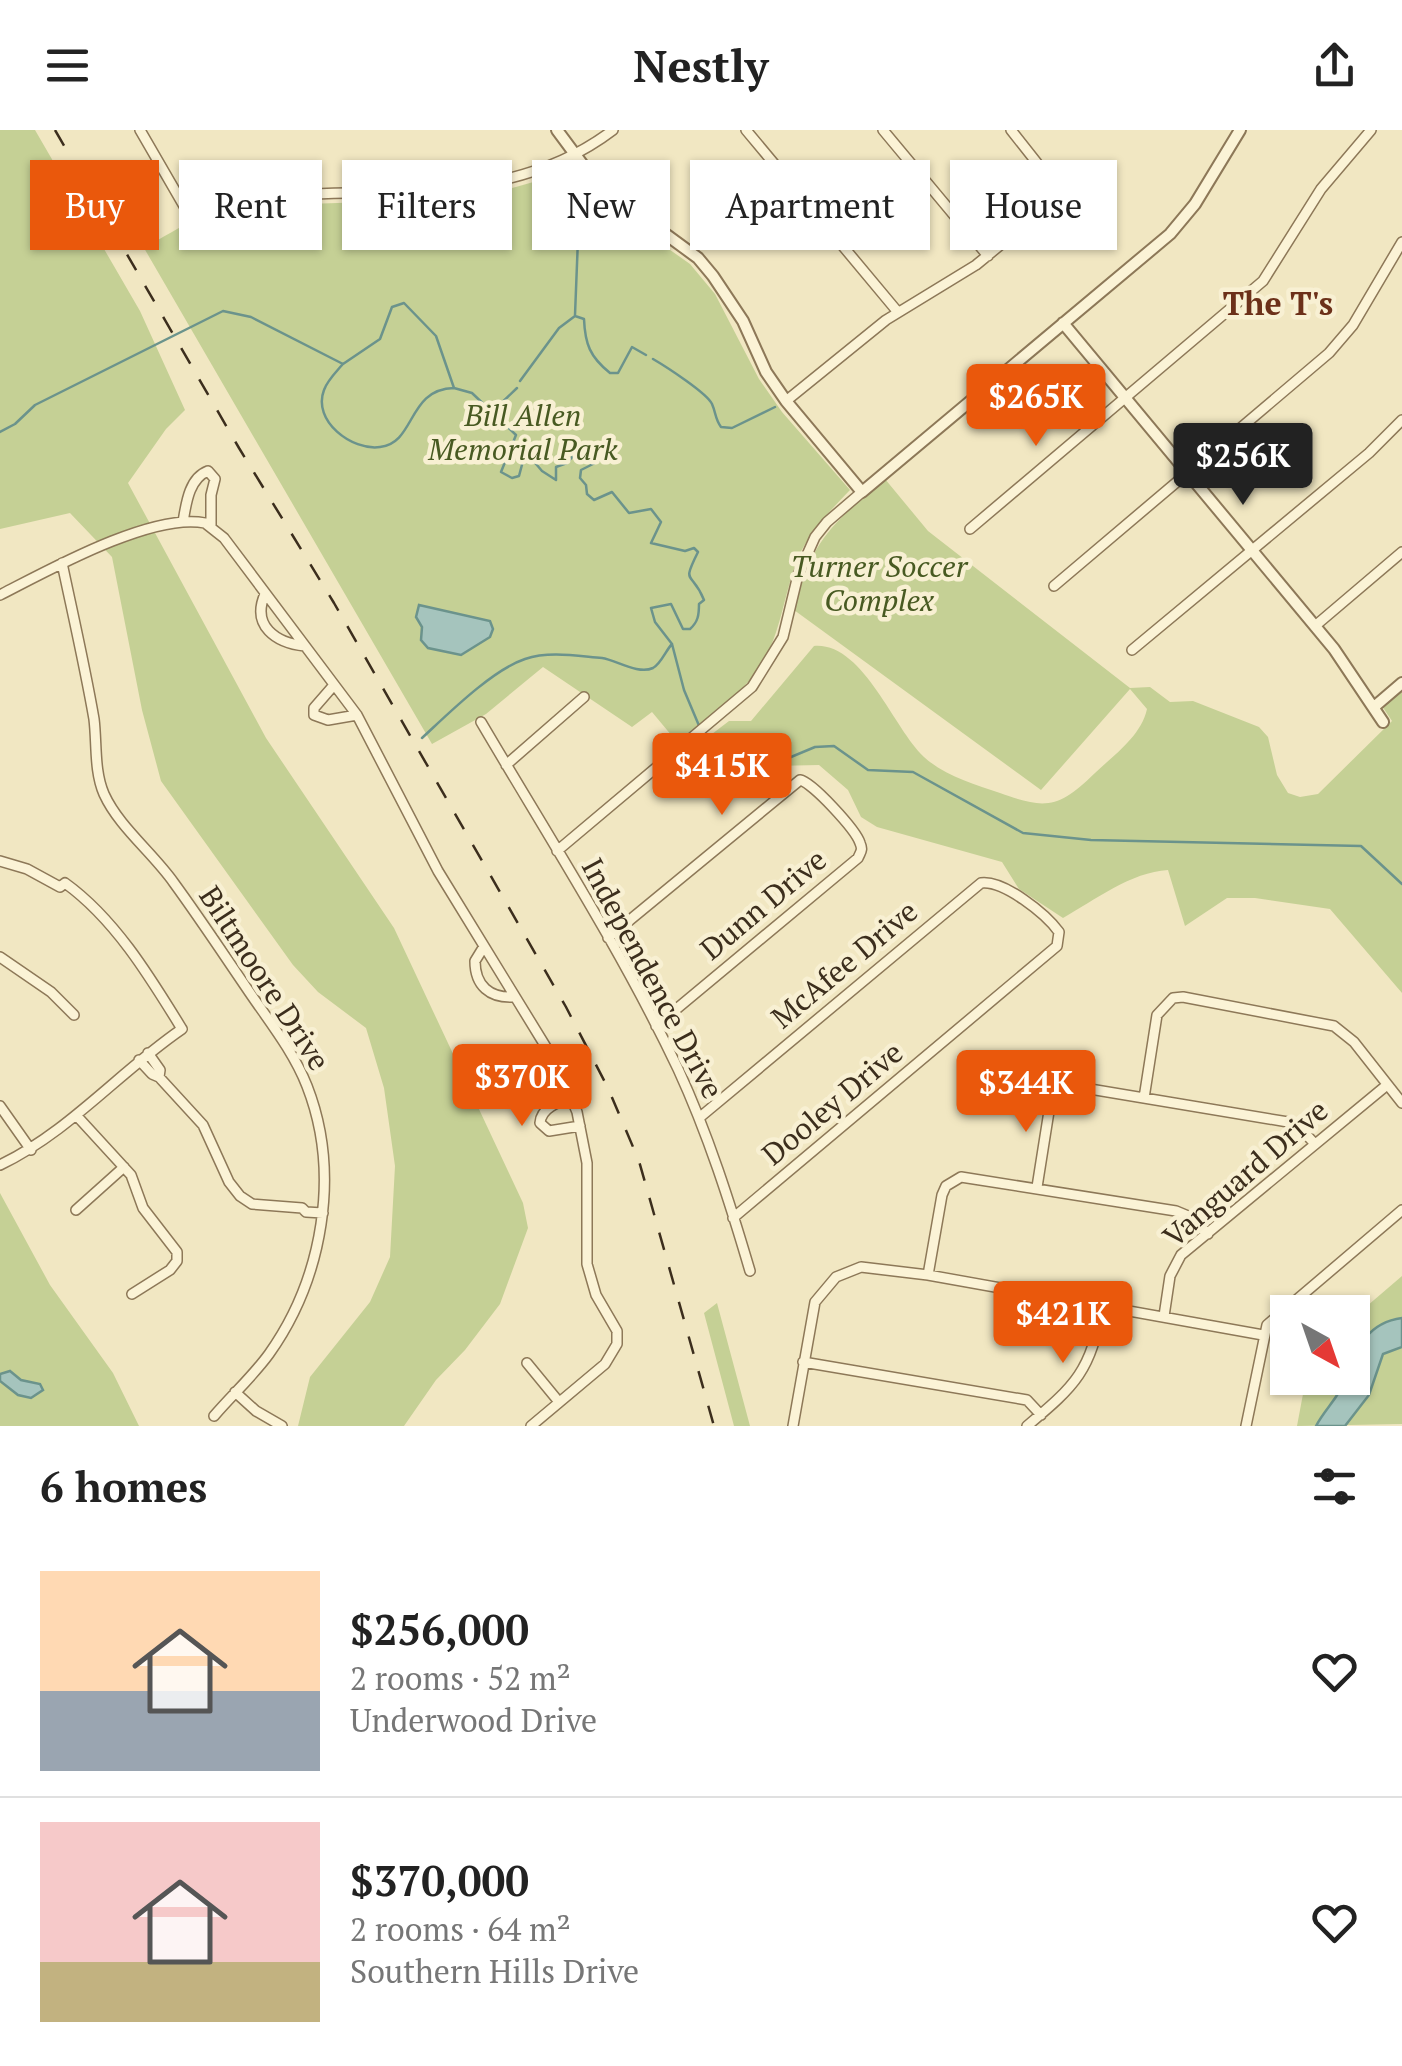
<!DOCTYPE html>
<meta charset="utf-8">
<style>
:root{--surface:#fff;--page:#f2f2f2;--text:#222;--muted:#767676;--line:#e0e0e0;--accent:#ea580c}
body{margin:0;font-family:"PT Serif",serif;background:var(--page);color:var(--text);height:100vh;display:flex;flex-direction:column;font-size:38px;white-space:nowrap}
*{box-sizing:border-box;margin:0}
p{font-size:32px;color:var(--muted)}
.icon{flex:none;width:55px;height:55px;fill:none;stroke:currentColor;stroke-width:2;stroke-linecap:round;stroke-linejoin:round}
.map{position:relative;height:1296px;overflow:hidden}
.drawer{display:flex;flex-direction:column;background:var(--surface);flex:1}
.drawer>*{flex:none}
.guide{position:absolute;left:30px;top:30px;width:1342px;height:90px;display:flex;gap:20px}
.needle{width:65px;rotate:140deg}
.tools{position:absolute;left:1270px;top:1165px;display:grid;gap:20px}
.tools a{display:grid;place-items:center;width:100px;height:100px;border-radius:0px;background:var(--surface);box-shadow:0 2px 8px #0004;font-size:50px}
.price{position:absolute;translate:-50% -85px;padding:0 22px;border-radius:10px;background:var(--accent);color:#fff;font-size:32px;line-height:65px;filter:drop-shadow(0 2px 5px #0008)}
.price::after{content:'';position:absolute;left:50%;top:60px;width:30px;height:22px;margin-left:-15px;background:inherit;clip-path:polygon(0 0,100% 0,50% 100%)}
.price.current{background:#222;color:#fff}
ul{padding:0;list-style:none}
li{display:flex;align-items:center;gap:30px;height:250px;padding:0 40px}
li+li{border-top:2px solid var(--line)}
li span{display:grid;place-items:center;flex:none;width:280px;height:200px;border-radius:0px;color:#555}
li>.icon{margin-inline-start:auto}
span .icon{width:120px;height:120px;fill:#fffc;stroke-width:1}
li b{font-size:42px}
h2{display:flex;justify-content:space-between;align-items:center;height:120px;padding:0 40px;font-size:42px}
.pill{padding:0 35px;border-radius:0px;background:var(--surface);box-shadow:0 2px 8px #0004;font-size:35px;line-height:90px}
.pill.current{background:var(--accent);color:#fff}
header{display:flex;justify-content:space-between;align-items:center;height:130px;padding:0 40px;background:var(--surface);font-size:45px;font-weight:800}
.map>svg:first-child{display:block}
</style>
<header><svg class="icon" aria-label="menu" viewBox="0 0 24 24"><path d="M4 6h16M4 12h16M4 18h16"/></svg>Nestly<svg class="icon" aria-label="share" viewBox="0 0 24 24"><path d="M12 15V3M7 8l5-5 5 5M5 13v7h14v-7"/></svg></header>
<div class="map">
<svg width="1402" height="1296" viewBox="0 0 1402 1296">
<rect width="100%" height="100%" fill="#f1e7c2"/>
<path fill="#c5d095" d="M 0,0 L 35,0 L 140,181 L 185,280 L 166,299 L 128,353 L 266,608 L 394,798 L 523,1073 L 528,1098 L 500,1174 L 465,1220 L 436,1250 L 404,1296 L 298,1296 L 310,1247 L 370,1172 L 390,1127 L 395,1036 L 384,958 L 366,898 L 318,862 L 293,835 L 161,651 L 142,580 L 112,427 L 70,383 L 0,399 Z
M 570,37 L 605,74 L 690,134 L 715,164 L 759,249 L 782,282 L 850,360 C 829,382 805,406 795,436 C 784,467 780,503 763,532 C 742,566 707,588 677,612 L 652,582 L 632,597 L 543,537 L 486,584 L 432,614 L 144,118 C 162,108 180,96 199,89 C 216,82 240,82 259,79 C 363,64 473,85 570,37 Z
M 885,349 L 928,401 L 1130,558 L 1150,557 L 1170,572 L 1193,571 L 1259,597 L 1268,607 L 1277,645 L 1288,663 L 1300,667 L 1318,664 L 1392,591 L 1382,576 L 1402,558 L 1402,863 L 1330,779 L 1255,768 L 1227,768 L 1185,796 L 1168,740 C 1131,742 1095,770 1063,788 L 1019,759 L 1002,732 L 877,697 L 861,687 L 848,660 L 819,635 L 720,637 L 695,617 L 729,591 L 751,591 L 814,516 C 863,512 893,598 924,627 C 945,646 974,654 1000,663 C 1046,680 1059,678 1095,643 C 1115,624 1141,606 1147,579 L 1130,559 L 1041,660 L 794,480 C 810,411 833,393 885,349 Z
M 0,1063 L 50,1155 L 113,1243 L 139,1296 L 0,1296 Z
M 1402,1146 L 1402,1294 L 1297,1296 L 1306,1248 L 1352,1248 L 1353,1188 Z
M 717,1173 L 750,1296 L 734,1296 L 704,1183 Z"/>
<path fill="#a5c4bd" stroke="#6b938c" stroke-width="2.5" d="M 419,475 L 490,491 L 493,499 L 490,507 L 461,525 L 428,518 L 421,510 L 422,497 L 416,487 Z
M 1402,1188 L 1402,1217 L 1383,1224 L 1369,1265 L 1345,1296 L 1316,1296 C 1325,1279 1340,1266 1346,1248 L 1352,1248 C 1352,1217 1371,1192 1402,1188 Z
M 10,1241 L 21,1250 L 40,1254 L 43,1260 L 31,1268 L 18,1265 L 0,1251 L 0,1244 Z"/>
<g fill="none" stroke-linecap="round" stroke-linejoin="round">
<path stroke="#6b938c" stroke-width="2.5" d="M 575,185 L 579,83
M 653,229 C 665,236 707,263 712,274 C 716,283 715,289 721,297 L 732,298 L 775,277
M 342,235 C 336,242 327,251 324,260 C 312,291 352,321 380,317 C 416,313 407,259 454,258
M 520,251 L 559,198 L 575,186 L 584,189 C 585,214 590,227 610,243 L 618,243 L 632,217 L 646,225
M 493,281 L 517,258
M 0,302 L 15,294 L 35,275 L 223,181 L 251,187 L 343,234 L 380,209 L 392,177 L 404,173 L 436,206 L 454,258 L 472,263 L 516,305 L 501,342 L 512,348 L 519,346 L 523,331 L 531,328 L 542,341 L 556,350 L 556,337 L 567,333 L 581,317 L 604,325 L 603,329 L 581,340 L 580,348 L 586,355 L 587,364 L 594,370 L 612,362 L 629,383 L 651,379 L 661,392 L 651,413 L 685,421 L 694,418 L 698,422 C 681,456 692,440 704,470 L 699,474 C 699,485 698,492 690,499 L 683,499 L 671,474 L 651,478 L 655,492 L 672,514 L 684,560 L 700,598
M 703,606 L 716,628 L 736,634 L 746,629 L 772,635 L 815,617 L 834,616 L 868,640 L 913,642 L 1023,703 L 1091,710 L 1361,716 L 1402,754
M 422,608 C 448,584 492,540 525,529 C 549,521 577,526 602,528 C 616,530 638,545 653,538 C 661,534 666,520 672,514"/>
<defs>
<path id="minor" d="M 140,0 L 195,95
M 746,0 L 897,181
M 883,0 L 988,126
M 188,83 C 329,39 487,96 613,0
M 786,271 L 886,190 L 976,135 L 1054,71 L 1058,65 L 1056,57 L 1011,0
M 183,392 C 186,374 189,348 208,341 L 215,349 L 211,365 L 211,395
M 970,399 L 1263,151 L 1321,59 L 1371,0
M 62,433 C 73,485 85,537 94,589 C 97,613 94,641 104,664 C 119,697 153,723 174,753 C 201,790 226,828 252,866 C 272,895 294,923 307,956 C 341,1043 323,1148 269,1224 C 253,1246 232,1265 214,1286
M 1054,456 L 1329,223 L 1353,195 L 1402,112
M 265,464 C 251,496 276,513 305,516
M 0,465 C 47,441 152,382 205,393 L 224,408 L 357,585 L 438,741 L 557,935 L 577,982 L 587,1033 L 587,1134 L 596,1165 L 617,1201 L 617,1214 L 605,1234 L 531,1296
M 1315,496 L 1402,422
M 1132,520 L 1369,323 L 1402,290
M 334,555 L 314,578 L 314,585 L 328,590 L 357,585
M 481,592 C 548,706 621,819 678,939 C 708,1004 730,1073 750,1141
M 506,635 L 584,567
M 557,721 L 752,557 L 783,507 L 798,445 L 815,407 L 827,392 L 862,362
M 0,731 L 27,739 L 60,757 L 65,753 C 115,789 150,847 182,899 C 119,942 69,1002 0,1035
M 608,808 L 800,650 C 812,652 856,700 860,713 C 863,720 861,721 858,728 L 656,896
M 483,818 L 475,831 C 475,856 490,868 513,867
M 0,827 L 51,862 L 74,885
M 148,923 L 160,940 L 159,947
M 139,930 L 152,944 L 159,947 L 203,995 L 229,1052 L 240,1066 L 252,1074 L 302,1078 L 306,1082 L 323,1083
M 571,968 C 558,972 541,978 540,993 L 549,1001 L 580,996
M 1144,968 L 1157,885 L 1173,868 L 1183,867 L 1334,896 L 1354,912 L 1402,973
M 0,976 L 31,1020
M 76,985 L 131,1045 L 143,1078 L 177,1122 L 177,1131 L 170,1140 L 132,1164
M 699,988 L 981,753 C 1004,750 1046,784 1059,802 L 1057,816 L 733,1088
M 1037,1057 L 1050,975 L 1062,959 L 1078,957 L 1288,992 L 1302,1000 L 1315,1014
M 76,1080 L 124,1037
M 928,1145 L 942,1065 L 946,1056 L 961,1047 L 1176,1081 L 1188,1086 L 1208,1104
M 1164,1186 L 1170,1146 L 1181,1125 L 1387,955
M 803,1232 L 1027,1270 L 1041,1285
M 527,1233 L 559,1272
M 235,1262 L 256,1281 L 282,1296
M 793,1296 L 815,1172 L 836,1147 L 861,1137 L 928,1145 L 1263,1205
M 1027,1296 C 1076,1255 1091,1241 1102,1176
M 1246,1296 L 1267,1195 L 1402,1080"/>
<path id="tertiary" d="M 557,0 L 597,54 L 698,128 L 713,146 L 743,191 L 766,242 L 786,271 L 862,362 L 1170,104 L 1195,74 L 1240,0
M 1063,193 L 1334,519 L 1383,592
M 1374,577 L 1402,553"/>
</defs>
<use href="#minor" stroke="#8d7858" stroke-width="12"/>
<use href="#tertiary" stroke="#8d7858" stroke-width="14"/>
<use href="#minor" stroke="#fbf3d6" stroke-width="9"/>
<use href="#tertiary" stroke="#fbf3d6" stroke-width="10"/>
<path stroke="#3c2e1d" stroke-width="2.5" stroke-dasharray="18 18" stroke-linecap="butt" d="M 55,0 L 239,318 L 334,473 L 566,877 L 608,958 L 639,1031 L 714,1296"/>
</g>
<g text-anchor="middle" dominant-baseline="central" stroke-width="9" stroke-linejoin="round" paint-order="stroke">
<g font-size="30" font-style="italic" fill="#485a22" stroke="#f8f0d3">
<text x="523" y="285">Bill Allen<tspan x="523" dy="34">Memorial Park</tspan></text>
<text x="879" y="436">Turner Soccer<tspan x="879" dy="34">Complex</tspan></text>
</g>
<g font-size="30" fill="#3c2e1d" stroke="#f8f0d3">
<text transform="translate(763 774) rotate(-40)">Dunn Drive</text>
<text transform="translate(844 834) rotate(-40)">McAfee Drive</text>
<text transform="translate(265 848) rotate(57)">Biltmoore Drive</text>
<text transform="translate(653 848) rotate(62)">Independence Drive</text>
<text transform="translate(832 973) rotate(-40)">Dooley Drive</text>
<text transform="translate(1245 1043) rotate(-41)">Vanguard Drive</text>
</g>
<g font-size="32" font-weight="bold" fill="#6c3019" stroke="#f8f0d3">
<text x="1278" y="173">The T's</text>
</g>
</g>
</svg>
<div class="tools">
<a><svg class="needle" viewBox="-14 -14 28 28"><path d="M0-13l5 13h-10z" fill="#e53935"/><path d="M0 13l5-13h-10z" fill="#767676"/></svg></a>
</div>
<b class="price" style="left:1036px;top:319px">$265K</b>
<b class="price current" style="left:1243px;top:378px">$256K</b>
<b class="price" style="left:722px;top:688px">$415K</b>
<b class="price" style="left:522px;top:999px">$370K</b>
<b class="price" style="left:1026px;top:1005px">$344K</b>
<b class="price" style="left:1063px;top:1236px">$421K</b>
<div class="guide">
<a class="pill current">Buy</a>
<a class="pill">Rent</a>
<a class="pill">Filters</a>
<a class="pill">New</a>
<a class="pill">Apartment</a>
<a class="pill">House</a>
</div>
</div>
<section class="drawer">
<h2>6 homes<svg class="icon" aria-label="filters" viewBox="0 0 24 24"><path d="M4 7h16M4 17h16"/><circle cx="9" cy="7" r="2"/><circle cx="15" cy="17" r="2"/></svg></h2>
<ul>
<li><span style="background:linear-gradient(#ffd9b3 60%,#9aa5b1 0)"><svg class="icon" aria-label="home" viewBox="0 0 24 24"><path d="M3 11l9-7 9 7M6 9v11h12V9"/></svg></span><div><b>$256,000</b><p>2 rooms · 52 m²</p><p>Underwood Drive</p></div><svg class="icon" aria-label="heart" viewBox="0 0 24 24"><path d="M12 20l-8-8c-3-5 5-10 8-4 3-6 11-1 8 4z"/></svg></li>
<li><span style="background:linear-gradient(#f6c9c9 70%,#c2b280 0)"><svg class="icon" aria-label="home" viewBox="0 0 24 24"><path d="M3 11l9-7 9 7M6 9v11h12V9"/></svg></span><div><b>$370,000</b><p>2 rooms · 64 m²</p><p>Southern Hills Drive</p></div><svg class="icon" aria-label="heart" viewBox="0 0 24 24"><path d="M12 20l-8-8c-3-5 5-10 8-4 3-6 11-1 8 4z"/></svg></li>
</ul>
</section>
